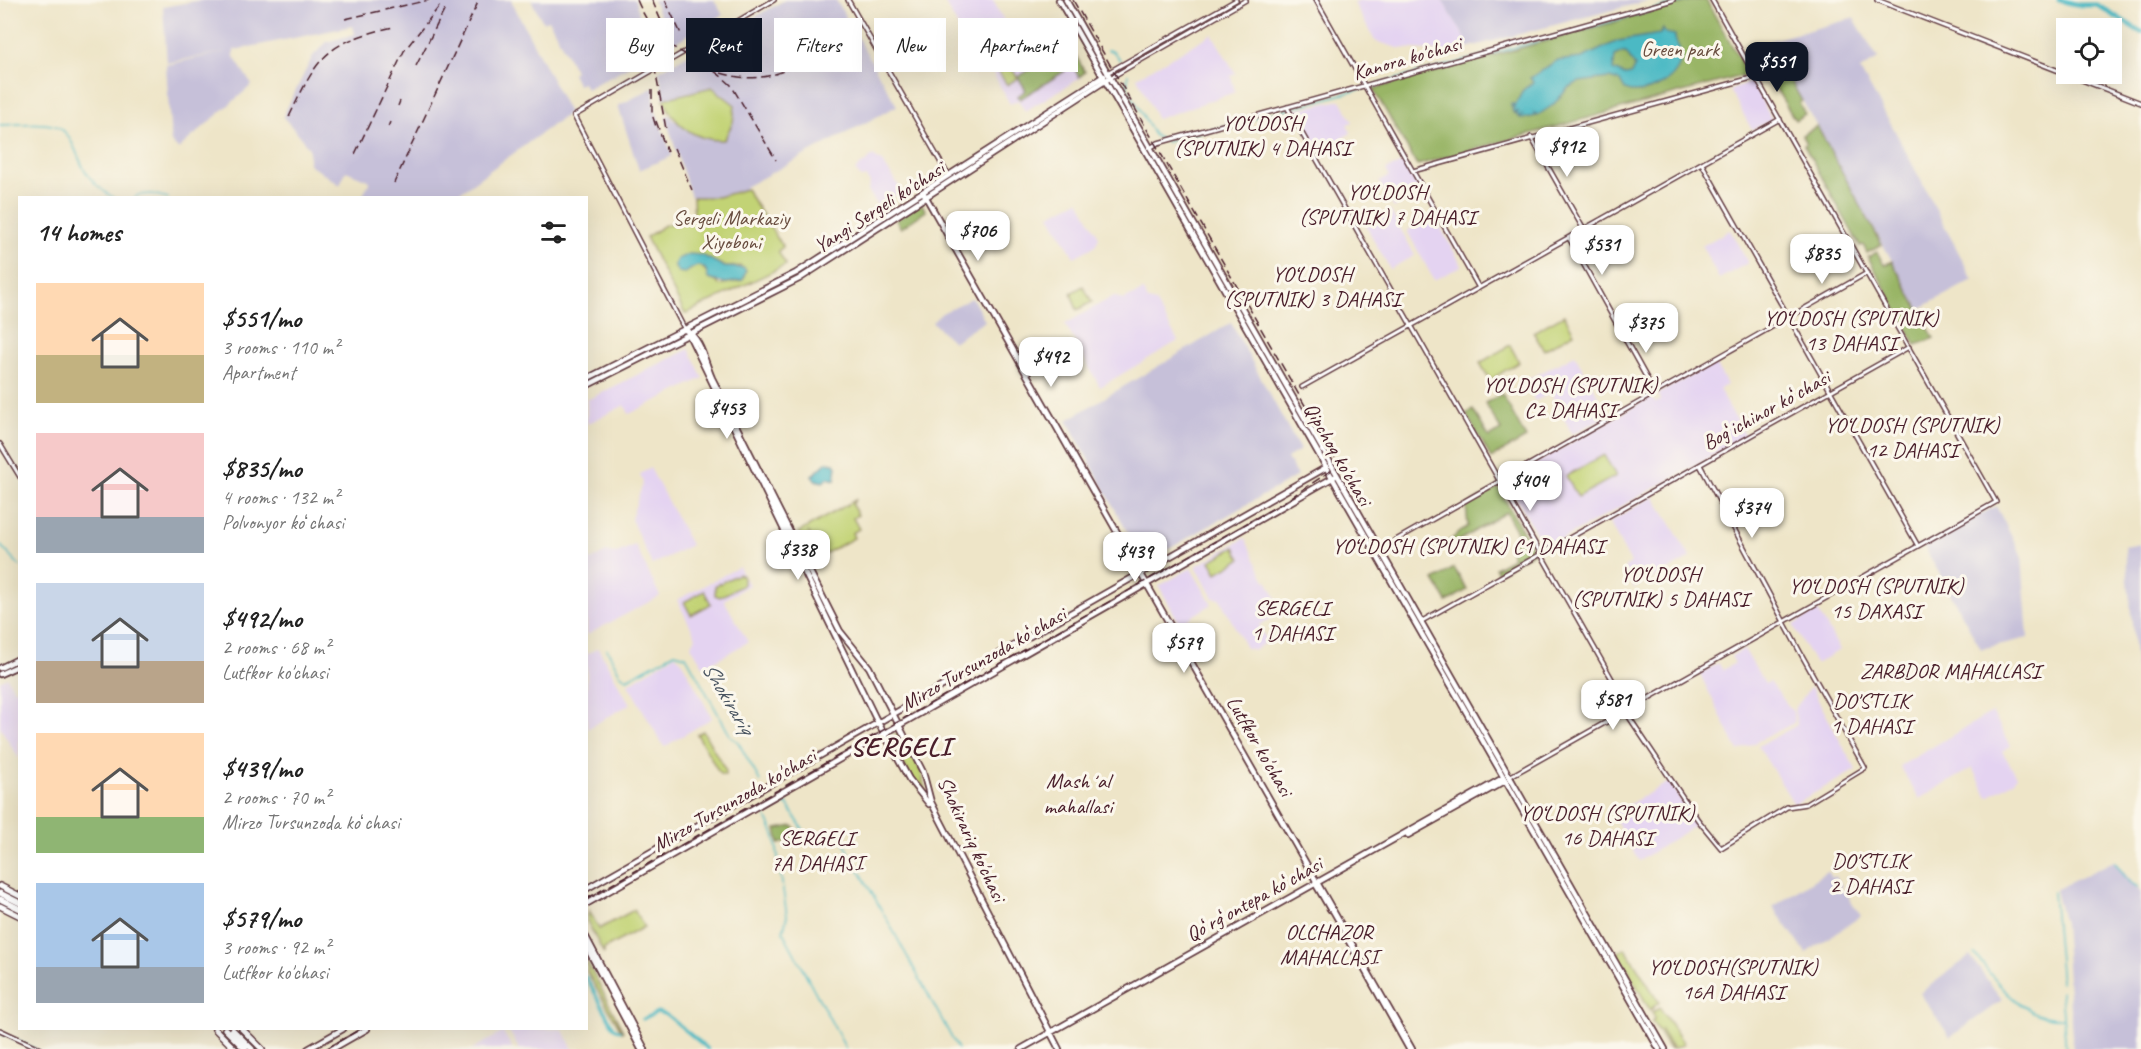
<!DOCTYPE html>
<meta charset="utf-8">
<style>
:root{--surface:#fff;--page:#f6f6f6;--text:#222;--muted:#767676;--accent:#111827}
body{margin:0;font-family:Caveat,sans-serif;background:var(--page);color:var(--text);height:100vh;display:flex;flex-direction:column;font-size:22px;white-space:nowrap}
*{box-sizing:border-box;margin:0}
p{font-size:20px;color:var(--muted)}
.icon{flex:none;width:33px;height:33px;fill:none;stroke:currentColor;stroke-width:2;stroke-linecap:round;stroke-linejoin:round}
.map{position:relative;flex:1;overflow:hidden}
.drawer{position:absolute;left:18px;top:196px;width:570px;height:834px;display:flex;flex-direction:column;background:var(--surface);border-radius:0px;box-shadow:0 6px 24px #0002}
.drawer>*{flex:none}
.guide{position:absolute;left:606px;top:18px;width:570px;height:54px;display:flex;gap:12px}
.buttons{position:absolute;left:2056px;top:18px;display:grid;gap:12px}
.buttons a{display:grid;place-items:center;width:66px;height:66px;border-radius:0px;background:var(--surface);box-shadow:0 6px 24px #0002;font-size:30px}
.price{position:absolute;translate:-50% -51px;padding:0 14px;border-radius:12px;background:#fff;color:#222;font-size:20px;line-height:39px;filter:drop-shadow(0 2px 3px #0008)}
.price::after{content:'';position:absolute;left:50%;top:36px;width:18px;height:14px;margin-left:-9px;background:inherit;clip-path:polygon(0 0,100% 0,50% 100%)}
.price.active{background:var(--accent);color:#fff}
ul{padding:0;list-style:none}
li{display:flex;align-items:center;gap:18px;height:150px;padding:0 18px}
li span{display:grid;place-items:center;flex:none;width:168px;height:120px;border-radius:0px;color:#555}
li>.icon{margin-inline-start:auto}
span .icon{width:72px;height:72px;fill:#fffc;stroke-width:1}
li b{font-size:26px}
h2{display:flex;justify-content:space-between;align-items:center;height:72px;padding:0 18px;font-size:26px}
.chip{padding:0 21px;border-radius:0px;background:var(--surface);box-shadow:0 6px 24px #0002;font-size:21px;line-height:54px}
.chip.active{background:var(--accent);color:#fff}
.map>svg:first-child{display:block}
</style>
<div class="map">
<svg width="2141" height="1049" viewBox="0 0 2141 1049">
<rect width="100%" height="100%" fill="#fbf7ec"/>
<filter id="ink" filterUnits="userSpaceOnUse"><feTurbulence type="fractalNoise" baseFrequency=".0167" numOctaves="2"/><feDisplacementMap in="SourceGraphic" scale="12" xChannelSelector="R" yChannelSelector="G"/><feConvolveMatrix kernelMatrix="1 2 1 2 8 2 1 2 1" color-interpolation-filters="sRGB"/></filter>
<filter id="wash" filterUnits="userSpaceOnUse"><feTurbulence type="fractalNoise" baseFrequency=".008" numOctaves="4" result="noise"/><feDisplacementMap in="SourceGraphic" scale="24" xChannelSelector="R" yChannelSelector="G"/><feGaussianBlur stdDeviation="1.35" result="paint"/><feColorMatrix in="noise" values="0 0 0 0 0 0 0 0 0 0 0 0 0 0 0 0 0 1.4 0 .05"/><feComposite in="paint" operator="in"/></filter>
<g filter="url(#wash)">
<rect width="100%" height="100%" fill="#eee5c8"/>
<path fill="#e4d3f1" d="M 943,0 L 993,0 L 1020,51 L 1056,33 L 1082,77 L 1025,111 L 1018,100 L 1010,104 L 990,68 L 983,72 Z
M 1360,0 L 1442,0 L 1466,39 L 1466,48 L 1442,53 L 1431,50 L 1398,48 L 1375,41 L 1354,3 Z
M 1212,34 L 1236,74 L 1231,76 L 1235,92 L 1157,119 L 1137,77 Z
M 1751,81 L 1772,120 L 1752,130 L 1730,90 Z
M 1341,100 L 1353,122 L 1347,124 L 1351,133 L 1318,152 L 1294,110 Z
M 873,156 L 883,163 L 902,191 L 878,207 L 868,190 L 870,183 L 866,177 L 861,178 L 855,170 Z
M 1404,162 L 1421,193 L 1394,208 L 1379,182 L 1389,176 L 1386,170 Z
M 1079,200 L 1099,237 L 1095,246 L 1074,257 L 1050,215 Z
M 1390,210 L 1415,255 L 1390,269 L 1365,224 Z
M 1433,214 L 1462,266 L 1434,280 L 1407,231 Z
M 1730,230 L 1748,263 L 1719,279 L 1702,246 Z
M 1143,291 L 1148,300 L 1155,302 L 1178,341 L 1100,387 L 1065,324 L 1114,296 L 1123,300 Z
M 689,349 L 703,378 L 629,414 L 625,405 L 587,424 L 587,400 Z
M 1575,355 L 1609,415 L 1572,434 L 1551,393 L 1535,401 L 1525,381 Z
M 1715,362 L 1727,385 L 1719,389 L 1746,437 L 1545,549 L 1506,480 L 1651,397 L 1655,403 L 1660,401 L 1658,394 Z
M 650,468 L 691,545 L 652,565 L 631,519 L 643,483 L 640,474 Z
M 1654,496 L 1691,558 L 1634,588 L 1624,568 L 1631,563 L 1609,522 Z
M 1245,538 L 1265,581 L 1267,580 L 1283,612 L 1259,625 L 1267,641 L 1255,650 L 1246,648 L 1220,599 L 1213,598 L 1196,566 Z
M 635,545 L 660,596 L 587,635 L 587,562 L 606,552 L 617,553 Z
M 739,567 L 749,585 L 724,600 L 748,642 L 704,667 L 691,646 L 696,637 L 677,600 Z
M 1191,568 L 1212,604 L 1180,624 L 1159,586 Z
M 1818,611 L 1840,650 L 1815,664 L 1793,625 Z
M 598,648 L 630,704 L 587,729 L 587,654 Z
M 1744,649 L 1765,684 L 1770,682 L 1793,712 L 1794,723 L 1738,751 L 1700,674 L 1718,663 L 1723,670 L 1735,663 L 1731,656 Z
M 675,655 L 681,660 L 712,718 L 664,747 L 628,684 Z
M 7,677 L 14,690 L 19,687 L 19,759 L 0,727 L 0,681 Z
M 1811,687 L 1856,770 L 1794,804 L 1758,746 L 1797,725 L 1794,710 Z
M 1992,712 L 2011,746 L 2002,751 L 2017,776 L 2014,781 L 1988,797 L 1972,768 L 1919,799 L 1900,766 Z
M 1669,782 L 1697,824 L 1639,861 L 1612,814 Z
M 508,1029 L 562,1029 L 573,1049 L 519,1049 Z
M 503,1032 L 513,1049 L 472,1049 L 487,1041 Z"/>
<path fill="#c6c0d9" d="M 201,0 L 435,0 L 429,7 L 437,0 L 511,0 L 569,113 L 452,198 L 368,198 L 363,195 L 370,181 L 346,171 L 340,185 L 309,164 L 309,148 L 283,116 L 313,56 L 327,42 L 355,34 L 353,26 L 234,50 L 234,57 L 252,85 L 178,149 L 171,142 L 166,65 L 229,51 L 167,63 L 163,7 Z
M 531,0 L 635,0 L 650,55 L 616,73 L 614,77 L 613,75 L 586,89 L 583,83 L 578,85 L 572,73 L 575,71 L 550,22 L 547,20 L 543,22 Z
M 653,0 L 714,0 L 723,15 L 672,44 Z
M 785,0 L 836,0 L 897,106 L 745,187 L 746,189 L 737,193 L 713,198 L 691,197 L 665,116 L 670,115 L 674,121 L 730,122 L 733,118 L 712,87 L 664,99 L 659,71 Z
M 1442,0 L 1651,0 L 1466,48 L 1466,39 Z
M 1854,18 L 1878,59 L 1860,70 L 1895,131 L 1973,280 L 1919,309 L 1769,41 Z
M 654,87 L 654,106 L 672,156 L 639,170 L 618,106 Z
M 972,298 L 985,321 L 953,342 L 932,322 L 942,313 Z
M 1231,323 L 1300,450 L 1287,458 L 1297,476 L 1144,563 L 1067,420 Z
M 1996,506 L 2022,557 L 2028,638 L 1981,649 L 1924,546 Z
M 2141,544 L 2141,723 L 2125,547 Z
M 2114,861 L 2141,893 L 2141,1049 L 2073,1049 L 2064,923 L 2055,890 Z
M 1827,871 L 1831,878 L 1835,876 L 1842,886 L 1838,888 L 1840,892 L 1844,890 L 1861,916 L 1806,953 L 1773,907 Z
M 1970,956 L 2002,1000 L 1950,1037 L 1920,993 Z"/>
<path fill="#c2d375" stroke="#867950" stroke-width="1.5" fill-rule="evenodd" d="M 1004,44 L 1011,46 L 1011,53 L 993,64 L 987,61 L 987,54 Z
M 1007,61 L 1018,78 L 1007,85 L 996,68 Z
M 712,87 L 735,105 L 733,122 L 724,140 C 695,141 673,125 664,99 Z
M 746,189 L 783,247 L 778,251 L 786,265 L 685,314 L 646,237 L 665,225 L 694,218 L 693,197 L 718,197 ZM 707,258 L 726,267 L 741,266 L 740,281 L 719,285 L 701,266 L 694,266 L 685,273 L 674,266 Z
M 917,198 L 918,200 L 782,286 L 695,329 L 795,276 Z
M 1083,286 L 1092,302 L 1077,310 L 1071,293 Z
M 1564,315 L 1574,333 L 1544,350 L 1533,332 Z
M 1510,345 L 1519,362 L 1490,380 L 1480,363 Z
M 1604,455 L 1616,476 L 1578,497 L 1566,476 Z
M 855,500 L 852,505 L 858,515 L 853,518 L 859,529 L 852,533 L 854,538 L 821,556 L 808,531 L 816,551 L 811,554 L 799,532 Z
M 1235,547 L 1241,559 L 1217,573 L 1210,561 Z
M 738,574 L 743,576 L 743,585 L 720,597 L 715,595 L 715,586 Z
M 704,591 L 711,604 L 691,615 L 684,602 Z
M 703,731 L 726,771 L 725,775 L 720,774 L 697,734 Z
M 900,731 L 922,774 L 925,793 L 911,779 L 890,737 Z
M 589,910 L 599,929 L 634,910 L 644,927 L 604,949 L 604,954 L 587,921 Z
M 1625,948 L 1659,1002 L 1650,1010 L 1629,973 L 1630,972 L 1617,953 Z
M 587,961 L 623,1031 L 622,1032 L 587,972 Z
M 1660,1008 L 1684,1044 L 1673,1049 L 1660,1029 L 1671,1049 L 1669,1049 L 1652,1021 L 1654,1019 L 1652,1012 Z"/>
<path fill="#99b566" stroke="#726a48" stroke-width="1.5" d="M 1694,0 L 1706,0 L 1748,74 L 1417,165 L 1373,89 Z
M 1068,42 L 1085,72 L 1079,77 L 1062,46 Z
M 1774,51 L 1802,101 L 1799,103 L 1805,114 L 1795,120 L 1759,61 Z
M 1054,54 L 1065,71 L 1020,99 L 1018,96 L 1026,90 L 1018,77 Z
M 1817,126 L 1882,245 L 1867,253 L 1863,245 L 1860,246 L 1804,145 L 1806,144 L 1802,135 Z
M 921,203 L 926,211 L 901,228 L 896,220 Z
M 1877,252 L 1884,265 L 1892,261 L 1934,338 L 1916,345 L 1868,257 Z
M 1502,394 L 1526,438 L 1491,458 L 1466,414 L 1473,410 L 1489,437 L 1501,430 L 1485,403 Z
M 1498,487 L 1534,552 L 1498,573 L 1495,568 L 1513,558 L 1508,546 L 1521,539 L 1506,512 L 1452,545 L 1448,542 L 1468,526 L 1466,506 Z
M 1454,568 L 1467,590 L 1447,602 L 1434,580 Z
M 793,826 L 797,830 L 799,844 L 795,845 L 794,839 L 779,844 L 776,829 Z"/>
<path fill="#4bb9c4" stroke="#4a6c78" stroke-width="1.5" fill-rule="evenodd" d="M 1663,29 L 1665,33 L 1675,35 C 1674,43 1682,48 1681,57 C 1679,80 1652,93 1631,92 L 1625,90 L 1620,81 L 1609,78 L 1579,82 L 1569,87 L 1553,105 L 1538,115 L 1534,113 L 1536,116 L 1522,119 L 1519,117 L 1523,115 L 1518,116 L 1516,114 L 1519,111 L 1514,113 L 1512,110 L 1515,106 L 1511,107 L 1511,104 L 1516,104 L 1523,90 L 1533,82 L 1530,78 L 1556,61 L 1582,58 L 1618,41 L 1660,34 ZM 1620,53 L 1626,53 L 1635,66 L 1631,74 L 1625,75 L 1613,70 L 1615,56 Z
M 689,254 L 702,255 L 725,267 L 744,268 L 746,271 L 743,280 C 725,284 725,284 708,279 L 706,270 C 697,262 694,268 685,273 L 678,272 L 674,266 L 677,259 Z
M 827,462 L 834,463 L 837,466 L 835,480 L 828,478 L 823,482 L 815,480 L 812,476 Z"/>
<g fill="none" stroke-linecap="round" stroke-linejoin="round">
<path stroke="#4bb9c4" stroke-width="1.5" d="M 1108,50 L 1113,51 L 1120,60
M 1128,74 L 1127,87 L 1154,135 L 1162,140
M 0,125 C 17,125 36,121 52,125 C 71,128 76,155 84,169 C 91,181 102,191 114,198
M 1166,142 L 1689,0
M 135,198 L 138,195 L 152,194 L 168,198
M 0,545 L 20,566
M 607,649 L 620,674 L 627,679 L 675,653 L 686,656 L 731,737 L 738,742 L 760,781
M 2115,862 L 2129,882 L 2138,887
M 2053,892 L 2061,983
M 884,914 L 958,1049
M 1975,954 C 1995,981 2024,1021 2063,1018
M 2061,992 L 2066,1049
M 0,1033 L 6,1036
M 11,1038 L 36,1049
M 846,1049 L 783,932 L 787,916 L 775,837 L 765,814 L 786,803 L 808,837 L 818,840 L 834,831 L 838,832 L 882,911"/>
<path stroke="#4bb9c4" stroke-width="3" d="M 586,977 L 614,1028 L 620,1031
M 643,1019 L 657,1012 L 667,1015 L 708,1049"/>
<path stroke="#4bb9c4" stroke-width="5" d="M 2059,0 L 2079,5 L 2097,5 L 2141,32"/>
</g>
</g>
<g filter="url(#ink)">
<g fill="none" stroke-linecap="round" stroke-linejoin="round">
<defs>
<path id="minor" d="M 848,0 L 948,175
M 1316,0 L 1479,288
M 1877,0 L 2141,103
M 1107,73 L 1236,0
M 1110,78 L 1246,0
M 1287,107 L 1629,709
M 1531,137 L 1584,230
M 1150,148 L 1158,143 L 1673,0
M 1702,164 L 1918,546
M 1413,171 L 1755,77
M 1569,238 L 1655,393
M 685,330 L 574,116 L 774,0
M 1302,387 L 1780,119
M 0,444 L 20,477
M 1380,549 L 1867,273
M 1422,621 L 1909,347
M 1625,711 L 1698,820 L 1721,848 L 1787,807 L 1806,804 L 1865,768 L 1800,652 L 1700,465
M 1509,777 L 1996,502 L 1712,0
M 0,1030 L 41,1049"/>
<path id="major" d="M 1059,0 L 1659,1049
M 1066,0 L 1665,1049
M 923,192 L 1412,1049
M 923,192 L 1098,500
M 685,330 C 701,337 705,363 712,378 L 840,631 L 869,667 L 923,772 L 931,802 L 1059,1049
M 689,335 L 875,717 L 909,779 L 929,804
M 586,379 L 796,273 L 1104,76
M 586,386 L 799,279 L 1108,79
M 0,668 L 20,658
M 0,674 L 20,665
M 1408,835 L 1505,781
M 1315,883 L 1330,909
M 586,889 L 1327,467
M 586,904 L 1334,477
M 586,937 L 645,1049
M 1348,940 L 1409,1049
M 586,946 L 641,1049
M 308,1049 L 343,1029
M 332,1049 L 367,1029
M 1021,1049 L 1503,778"/>
<path id="highway" d="M 0,886 L 20,896
M 0,893 L 20,903
M 0,899 L 20,909
M 0,906 L 20,916
M 215,1029 L 235,1049
M 225,1029 L 245,1049
M 232,1029 L 252,1049
M 242,1029 L 262,1049"/>
</defs>
<use href="#minor" stroke="#633d43" stroke-width="6"/>
<use href="#major" stroke="#633d43" stroke-width="8"/>
<use href="#highway" stroke="#633d43" stroke-width="8"/>
<use href="#minor" stroke="#fff" stroke-width="3"/>
<use href="#major" stroke="#fff" stroke-width="4.5"/>
<use href="#highway" stroke="#fff" stroke-width="5"/>
<path stroke="#4a1f2b" stroke-width="1.5" stroke-dasharray="9 4.5" stroke-linecap="butt" d="M 637,0 C 662,59 693,48 731,85 L 776,160
M 652,0 L 668,37
M 665,0 L 682,36
M 1073,0 L 1335,458
M 345,19 L 429,0
M 647,26 L 666,129
M 416,66 L 446,7
M 721,73 C 770,88 796,65 837,41
M 652,90 L 652,114 L 657,130
M 398,106 L 400,101
M 289,117 C 318,56 325,43 393,27
M 656,121 L 667,152
M 388,127 L 390,122
M 674,148 L 692,190
M 355,154 L 404,51 L 442,3
M 394,183 L 479,0
M 586,899 L 1281,504 L 1335,468
M 326,1049 L 360,1029"/>
</g>
</g>
<g text-anchor="middle" dominant-baseline="central" stroke-width="6" stroke-linejoin="round" paint-order="stroke">
<g font-size="21" fill="#684c3e" stroke="#fbf7ec">
<text x="1680" y="49">Green park</text>
<text x="731" y="218">Sergeli Markaziy<tspan x="731" dy="24">Xiyoboni</tspan></text>
</g>
<g font-size="21" fill="#4a1f2b" stroke="#fbf7ec">
<text transform="translate(1407 58) rotate(-16)">Kanora ko'chasi</text>
<text transform="translate(879 207) rotate(-33)">Yangi Sergeli ko'chasi</text>
<text transform="translate(1766 410) rotate(-29)">Bogʻichinor koʻchasi</text>
<text transform="translate(1338 454) rotate(60)">Qipchoq ko'chasi</text>
<text transform="translate(983 659) rotate(-30)">Mirzo Tursunzoda koʻchasi</text>
<text transform="translate(1260 746) rotate(60)">Lutfkor ko'chasi</text>
<text transform="translate(734 800) rotate(-30)">Mirzo Tursunzoda ko'chasi</text>
<text transform="translate(972 839) rotate(65)">Shokirariq ko'chasi</text>
<text transform="translate(1254 899) rotate(-29)">Qoʻrgʻontepa koʻchasi</text>
</g>
<g font-size="22" fill="#4a1f2b" stroke="#fbf7ec">
<text x="1262" y="123">YO‘LDOSH<tspan x="1262" dy="25">(SPUTNIK) 4 DAHASI</tspan></text>
<text x="1387" y="192">YO‘LDOSH<tspan x="1387" dy="25">(SPUTNIK) 7 DAHASI</tspan></text>
<text x="1312" y="274">YO‘LDOSH<tspan x="1312" dy="25">(SPUTNIK) 3 DAHASI</tspan></text>
<text x="1851" y="318">YO‘LDOSH (SPUTNIK)<tspan x="1851" dy="25">13 DAHASI</tspan></text>
<text x="1570" y="385">YO‘LDOSH (SPUTNIK)<tspan x="1570" dy="25">C2 DAHASI</tspan></text>
<text x="1912" y="425">YO‘LDOSH (SPUTNIK)<tspan x="1912" dy="25">12 DAHASI</tspan></text>
<text x="1468" y="546">YO‘LDOSH (SPUTNIK) C1 DAHASI</text>
<text x="1660" y="574">YO‘LDOSH<tspan x="1660" dy="25">(SPUTNIK) 5 DAHASI</tspan></text>
<text x="1876" y="586">YO‘LDOSH (SPUTNIK)<tspan x="1876" dy="25">15 DAXASI</tspan></text>
<text x="1292" y="608">SERGELI<tspan x="1292" dy="25">1 DAHASI</tspan></text>
<text x="1950" y="671">ZARBDOR MAHALLASI</text>
<text x="1871" y="701">DO'STLIK<tspan x="1871" dy="25">1 DAHASI</tspan></text>
<text x="1078" y="781">Mashʼal<tspan x="1078" dy="25">mahallasi</tspan></text>
<text x="1607" y="813">YO‘LDOSH (SPUTNIK)<tspan x="1607" dy="25">16 DAHASI</tspan></text>
<text x="817" y="838">SERGELI<tspan x="817" dy="25">7A DAHASI</tspan></text>
<text x="1870" y="861">DO'STLIK<tspan x="1870" dy="25">2 DAHASI</tspan></text>
<text x="1329" y="932">OLCHAZOR<tspan x="1329" dy="25">MAHALLASI</tspan></text>
<text x="1733" y="967">YO‘LDOSH(SPUTNIK)<tspan x="1733" dy="25">16А DAHASI</tspan></text>
</g>
<g font-size="22" font-style="italic" fill="#4a5561" stroke="#fbf7ec">
<text transform="translate(728 698) rotate(59)">Shokirariq</text>
</g>
<g font-size="27" font-weight="bold" letter-spacing="1.5" fill="#4a1f2b" stroke="#fbf7ec">
<text x="901" y="746">SERGELI</text>
</g>
</g>
</svg>
<div class="buttons">
<a><svg class="icon" aria-label="locate" viewBox="0 0 24 24"><circle cx="12" cy="12" r="6"/><path d="M12 2v4M12 18v4M2 12h4M18 12h4"/></svg></a>
</div>
<b class="price active" style="left:1777px;top:93px">$551</b>
<b class="price" style="left:1567px;top:178px">$912</b>
<b class="price" style="left:978px;top:262px">$706</b>
<b class="price" style="left:1602px;top:276px">$531</b>
<b class="price" style="left:1822px;top:285px">$835</b>
<b class="price" style="left:1646px;top:354px">$375</b>
<b class="price" style="left:1051px;top:388px">$492</b>
<b class="price" style="left:727px;top:440px">$453</b>
<b class="price" style="left:1530px;top:512px">$404</b>
<b class="price" style="left:1752px;top:539px">$374</b>
<b class="price" style="left:798px;top:581px">$338</b>
<b class="price" style="left:1135px;top:583px">$439</b>
<b class="price" style="left:1184px;top:674px">$579</b>
<b class="price" style="left:1613px;top:731px">$581</b>
<div class="guide">
<a class="chip">Buy</a>
<a class="chip active">Rent</a>
<a class="chip">Filters</a>
<a class="chip">New</a>
<a class="chip">Apartment</a>
</div>
<section class="drawer">
<h2>14 homes<svg class="icon" aria-label="filters" viewBox="0 0 24 24"><path d="M4 7h16M4 17h16"/><circle cx="9" cy="7" r="2"/><circle cx="15" cy="17" r="2"/></svg></h2>
<ul>
<li><span style="background:linear-gradient(#ffd9b3 60%,#c2b280 0)"><svg class="icon" aria-label="home" viewBox="0 0 24 24"><path d="M3 11l9-7 9 7M6 9v11h12V9"/></svg></span><div><b>$551/mo</b><p>3 rooms · 110 m²</p><p>Apartment</p></div></li>
<li><span style="background:linear-gradient(#f6c9c9 70%,#9aa5b1 0)"><svg class="icon" aria-label="home" viewBox="0 0 24 24"><path d="M3 11l9-7 9 7M6 9v11h12V9"/></svg></span><div><b>$835/mo</b><p>4 rooms · 132 m²</p><p>Polvonyor koʻchasi</p></div></li>
<li><span style="background:linear-gradient(#c9d6e8 65%,#b9a48a 0)"><svg class="icon" aria-label="home" viewBox="0 0 24 24"><path d="M3 11l9-7 9 7M6 9v11h12V9"/></svg></span><div><b>$492/mo</b><p>2 rooms · 68 m²</p><p>Lutfkor ko'chasi</p></div></li>
<li><span style="background:linear-gradient(#ffd9b3 70%,#8fb573 0)"><svg class="icon" aria-label="home" viewBox="0 0 24 24"><path d="M3 11l9-7 9 7M6 9v11h12V9"/></svg></span><div><b>$439/mo</b><p>2 rooms · 70 m²</p><p>Mirzo Tursunzoda koʻchasi</p></div></li>
<li><span style="background:linear-gradient(#a9c7e8 70%,#9aa5b1 0)"><svg class="icon" aria-label="home" viewBox="0 0 24 24"><path d="M3 11l9-7 9 7M6 9v11h12V9"/></svg></span><div><b>$579/mo</b><p>3 rooms · 92 m²</p><p>Lutfkor ko'chasi</p></div></li>
</ul>
</section>
</div>
